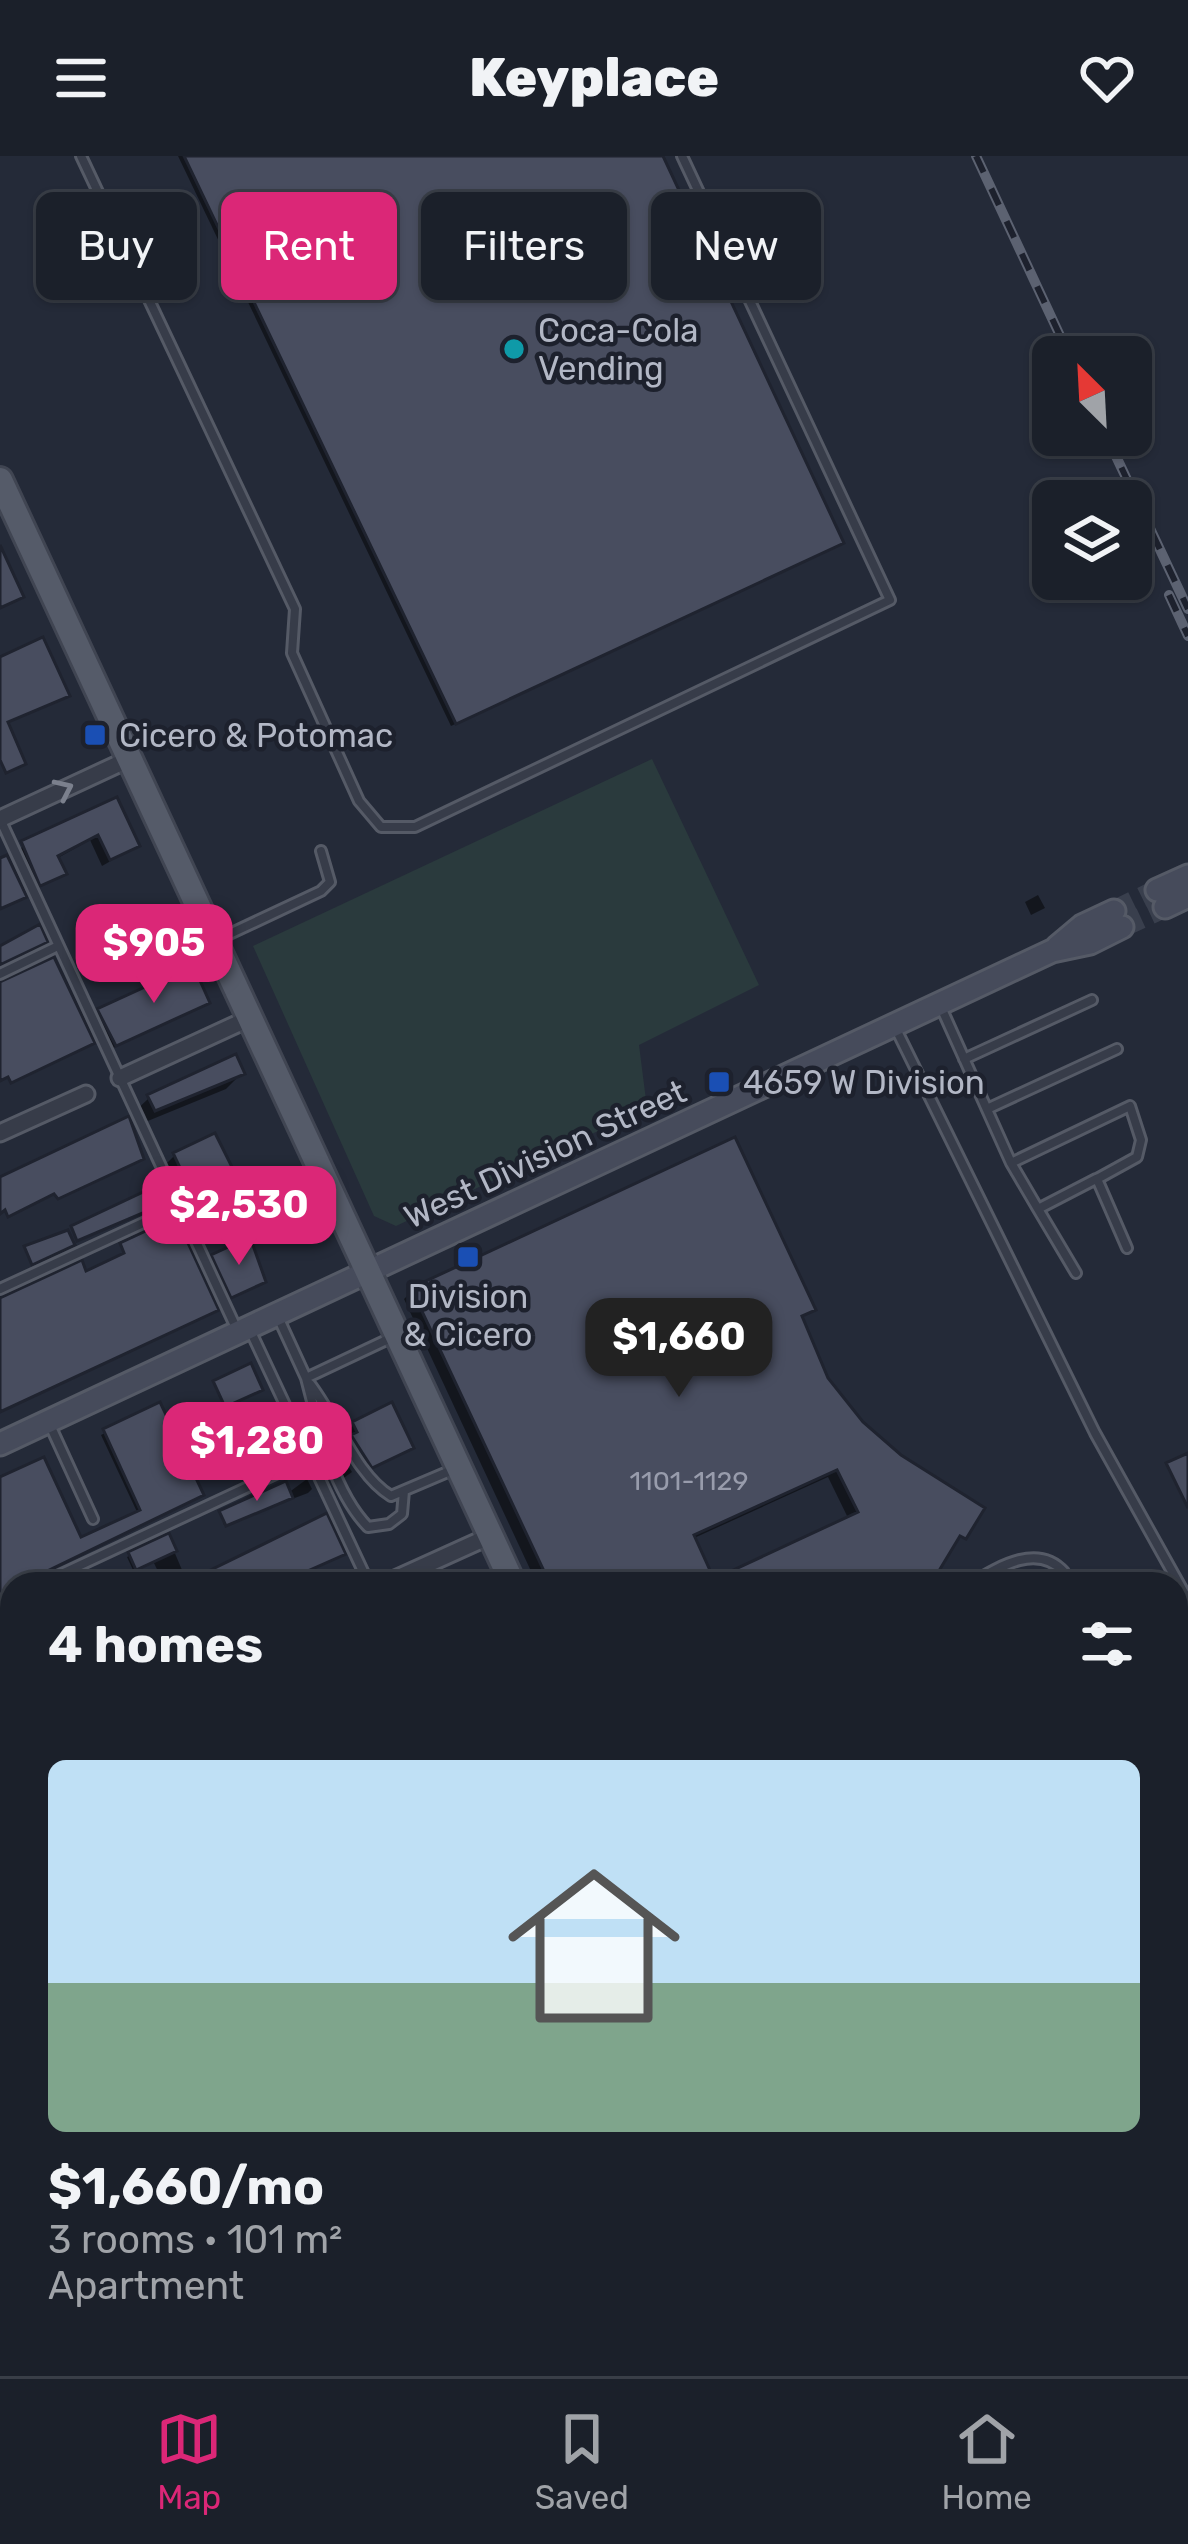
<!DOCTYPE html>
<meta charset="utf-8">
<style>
:root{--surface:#1b202a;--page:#282d36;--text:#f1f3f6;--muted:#a0a3a8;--line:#393e47;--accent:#db2777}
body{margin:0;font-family:Rubik,sans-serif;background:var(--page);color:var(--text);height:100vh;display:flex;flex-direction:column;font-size:45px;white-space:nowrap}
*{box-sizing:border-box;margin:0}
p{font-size:39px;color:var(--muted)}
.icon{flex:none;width:66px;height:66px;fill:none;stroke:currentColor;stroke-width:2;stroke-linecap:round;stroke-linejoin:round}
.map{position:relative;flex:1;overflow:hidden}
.drawer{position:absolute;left:0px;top:1416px;width:1188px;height:804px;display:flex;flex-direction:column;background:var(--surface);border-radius:36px 36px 0 0;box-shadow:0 3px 9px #0004,0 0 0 3px var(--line)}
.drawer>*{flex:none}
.top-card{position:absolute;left:36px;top:36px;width:1116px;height:108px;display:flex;gap:24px}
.needle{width:78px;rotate:336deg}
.controls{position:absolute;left:1032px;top:180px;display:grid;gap:24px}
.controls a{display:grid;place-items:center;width:120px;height:120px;border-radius:18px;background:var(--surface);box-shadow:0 3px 9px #0004,0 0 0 3px var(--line);font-size:60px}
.price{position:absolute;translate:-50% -102px;padding:0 27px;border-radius:24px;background:var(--accent);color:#fff;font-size:39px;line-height:78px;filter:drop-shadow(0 3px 6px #0008)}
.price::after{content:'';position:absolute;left:50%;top:72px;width:36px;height:27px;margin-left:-18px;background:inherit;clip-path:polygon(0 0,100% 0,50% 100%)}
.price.selected{background:#222;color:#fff}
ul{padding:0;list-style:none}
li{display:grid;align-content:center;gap:24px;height:636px;padding:0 48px}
li span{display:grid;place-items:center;height:372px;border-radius:18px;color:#555}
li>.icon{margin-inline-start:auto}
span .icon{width:216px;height:216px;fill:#fffc;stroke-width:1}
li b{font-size:51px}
h2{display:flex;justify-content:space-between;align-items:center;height:144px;padding:0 48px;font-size:51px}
.chip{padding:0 42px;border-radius:18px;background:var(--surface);box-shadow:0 3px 9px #0004,0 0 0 3px var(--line);font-size:42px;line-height:108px}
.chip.selected{background:var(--accent);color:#fff}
header{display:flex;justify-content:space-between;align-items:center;height:156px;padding:0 48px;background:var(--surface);font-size:54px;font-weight:800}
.tab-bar{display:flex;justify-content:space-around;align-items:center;height:168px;border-top:3px solid var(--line);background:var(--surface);font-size:33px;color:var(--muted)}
.tab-bar a{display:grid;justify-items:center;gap:6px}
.tab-bar .selected{color:var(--accent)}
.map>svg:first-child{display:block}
</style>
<header><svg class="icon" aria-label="menu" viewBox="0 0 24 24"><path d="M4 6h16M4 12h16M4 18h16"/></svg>Keyplace<svg class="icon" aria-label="heart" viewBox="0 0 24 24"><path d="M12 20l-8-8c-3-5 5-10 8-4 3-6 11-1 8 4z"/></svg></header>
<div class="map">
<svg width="1188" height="2220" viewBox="0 0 1188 2220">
<rect width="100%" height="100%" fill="#242a38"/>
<path fill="#2a3a3d" d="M 652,603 L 759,829 L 639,889 L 647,952 L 396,1070 L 374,1060 L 253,790 Z"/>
<path fill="#0007" fill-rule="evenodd" d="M 178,0 L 660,0 L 836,390 L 451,570 Z
M 116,645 L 137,690 L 102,710 L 90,684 L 56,703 L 63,717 L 32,735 L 15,695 Z
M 1038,739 L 1045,752 L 1031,759 L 1025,746 Z
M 202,850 L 111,893 L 94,859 L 99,855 Z
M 242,917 L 226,933 L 138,969 L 133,957 L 149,942 Z
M 174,1000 L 229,1012 L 182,1038 L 167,1007 Z
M 213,1101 L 262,1125 L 223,1147 L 205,1108 Z
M 413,1134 L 812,1153 L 800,1163 L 825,1224 L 861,1268 L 899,1302 L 981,1353 L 923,1428 L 537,1428 L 404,1143 ZM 828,1321 L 849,1364 L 712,1427 L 692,1383 Z
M 159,1250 L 197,1342 L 31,1423 L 32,1428 L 12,1428 L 12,1439 L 0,1438 L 0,1324 L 80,1385 L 138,1358 L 101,1279 Z
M 353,1269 L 410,1291 L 364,1317 L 346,1289 L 350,1284 L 346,1276 Z
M 336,1291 L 352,1316 L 338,1326 L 330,1296 Z
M 307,1323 L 312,1333 L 308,1337 L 224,1369 L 221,1358 L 288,1337 Z
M 168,1381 L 188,1428 L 164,1428 L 153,1405 L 133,1414 L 127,1401 Z
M 96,1414 L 102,1428 L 82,1428 L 81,1421 Z
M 12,1450 L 12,1555 L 0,1561 L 0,1458 Z
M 1188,1783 L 1188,1958 L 1176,1963 L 1176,1790 Z
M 12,1965 L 12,2021 L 4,2025 L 12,2046 L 12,2072 L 0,2070 L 0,1971 Z
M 1188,2034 L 1188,2163 L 1176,2156 L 1176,2040 Z
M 12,2082 L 12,2113 L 9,2106 L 0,2110 L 0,2090 Z
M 12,2141 L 12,2191 L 0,2196 L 0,2147 Z
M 1188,2166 L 1188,2220 L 1080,2220 L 1083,2210 L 1062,2208 L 1176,2208 L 1176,2174 Z
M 270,2208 L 383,2208 L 355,2220 L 275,2220 Z
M 417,2208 L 475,2208 L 449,2220 L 423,2220 Z
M 553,2208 L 561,2218 L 582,2208 L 660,2208 L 630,2220 L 527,2220 Z
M 896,2208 L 1004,2208 L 1009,2220 L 902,2220 Z"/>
<path fill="#484d5f" stroke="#1f232f" stroke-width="3" fill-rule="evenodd" d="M 184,0 L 663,0 L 844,387 L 456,568 Z
M 0,389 L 24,441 L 0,452 Z
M 43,481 L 70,540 L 8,566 L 26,608 L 6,617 L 0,604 L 0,501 Z
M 117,641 L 140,690 L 110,704 L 98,679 L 58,700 L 67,718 L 40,730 L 21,685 Z
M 7,699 L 27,741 L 0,753 L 0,702 Z
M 40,768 L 48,786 L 0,809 L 0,790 Z
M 54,801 L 95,887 L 11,927 L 8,921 L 0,925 L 0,826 Z
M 193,809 L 210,847 L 116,890 L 97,853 Z
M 236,898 L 245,918 L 155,955 L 147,939 Z
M 129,960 L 144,1003 L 58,1043 L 54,1038 L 8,1061 L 5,1054 L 0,1058 L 0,1021 Z
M 215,977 L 233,1013 L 190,1033 L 173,997 Z
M 735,981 L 816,1154 L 802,1160 L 828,1222 L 863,1266 L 901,1299 L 985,1352 L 966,1383 L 960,1380 L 931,1428 L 550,1428 L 411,1132 ZM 837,1314 L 858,1356 L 714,1423 L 694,1379 Z
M 156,1030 L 164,1048 L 77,1085 L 71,1070 Z
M 176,1061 L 219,1154 L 0,1256 L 0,1142 L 82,1104 L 86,1115 L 124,1097 L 120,1087 Z
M 68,1074 L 75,1089 L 32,1109 L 24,1090 Z
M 250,1081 L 266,1126 L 231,1142 L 211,1099 Z
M 251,1207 L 263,1234 L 225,1251 L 213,1225 Z
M 160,1246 L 204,1339 L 0,1438 L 0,1321 L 44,1301 L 81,1381 L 140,1354 L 103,1273 Z
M 392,1246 L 414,1292 L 372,1312 L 351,1279 L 357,1276 L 352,1266 Z
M 1188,1297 L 1188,1352 L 1166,1307 Z
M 286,1325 L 293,1342 L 226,1370 L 219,1355 Z
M 327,1357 L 346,1398 L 278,1428 L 182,1428 Z
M 169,1377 L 177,1395 L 136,1414 L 128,1396 Z"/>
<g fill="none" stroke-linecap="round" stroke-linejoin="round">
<path stroke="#393f4d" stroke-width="21" stroke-dasharray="21 10" stroke-linecap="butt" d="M 1114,755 L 1157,734
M 1122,771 L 1165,751"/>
<defs>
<path id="lane" d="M 81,0 L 295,453 L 292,497 L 359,645 L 381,671 L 415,671 L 890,444 L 682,0
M 0,663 L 238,1176
M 221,782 L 321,735 L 330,726 L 321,695
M 0,818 L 58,790
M 940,849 L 1011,1007 L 1038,1053 L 1096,1023
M 895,871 L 1095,1277 L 1188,1444
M 964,903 L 1092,844
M 987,953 L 1117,893
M 1011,1007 L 1130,950 L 1141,984 L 1137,1001 L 1097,1023 L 1127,1092
M 1038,1053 L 1076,1117
M 0,1133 L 180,1050
M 278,1161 L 306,1222 L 395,1180
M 250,1174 L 369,1428
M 306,1222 C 318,1269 333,1335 368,1371 L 389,1368 L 402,1358 L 404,1335
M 310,1228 C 337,1263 356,1319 391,1340 L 457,1312
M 49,1267 L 93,1363
M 40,1428 L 310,1302
M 970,1428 C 997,1412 1037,1386 1064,1416
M 0,1447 L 12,1441
M 0,2078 L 12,2073
M 1176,2163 L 1188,2157
M 384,2220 L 410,2208
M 1057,2220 L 1082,2208"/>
<path id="street" d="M 0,663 L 129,603
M 120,922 L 250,862
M 0,977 L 86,938
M 384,1428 L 490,1380
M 0,1601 L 12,1596
M 0,1679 L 12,1705
M 0,1921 L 12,1915
M 246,2208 L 251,2220
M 41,2220 L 68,2208"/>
<path id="secondary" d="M 1157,734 L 1188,720
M 1165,751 L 1188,740
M 1057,791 L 1082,770 L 1114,755
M 0,1288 L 1052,795 L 1090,787 L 1122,771
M 1176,2003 L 1188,1997
M 712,2220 L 738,2208"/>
<path id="primary" d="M 0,324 L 513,1428
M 874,2208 L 879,2220"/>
</defs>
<use href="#lane" stroke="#555a66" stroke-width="14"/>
<use href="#street" stroke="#555a66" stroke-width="21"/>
<use href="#secondary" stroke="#555a66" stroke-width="27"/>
<use href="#primary" stroke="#404552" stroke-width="30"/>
<use href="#lane" stroke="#373c49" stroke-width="8"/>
<use href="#street" stroke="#373c49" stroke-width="15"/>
<use href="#secondary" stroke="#464b5b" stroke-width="21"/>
<use href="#primary" stroke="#555b69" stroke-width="24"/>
<defs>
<path id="rail" d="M 976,0 L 1070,201
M 1106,279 L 1188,453
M 1169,439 L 1188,480"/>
</defs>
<use href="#rail" stroke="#5c6271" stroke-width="10"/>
<use href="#rail" stroke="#1d212d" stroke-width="6" stroke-dasharray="18" stroke-linecap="butt"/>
</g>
<defs><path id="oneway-chevron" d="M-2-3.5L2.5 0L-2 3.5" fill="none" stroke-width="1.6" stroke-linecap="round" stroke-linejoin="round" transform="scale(3)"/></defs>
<use stroke="#7b808d" href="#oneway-chevron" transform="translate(64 633) rotate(-25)"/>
<circle fill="#0f9aa8" stroke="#1d212d" stroke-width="4.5" cx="514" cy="193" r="12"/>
<g fill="#1a4fb4" stroke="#1d212d" stroke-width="4.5">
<rect x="83" y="567" width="24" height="24" rx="6"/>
<rect x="707" y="914" width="24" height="24" rx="6"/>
<rect x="456" y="1089" width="24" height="24" rx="6"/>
</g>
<g text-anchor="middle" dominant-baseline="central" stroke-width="9" stroke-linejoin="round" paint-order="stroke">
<g font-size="27" fill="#989cac">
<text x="689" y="1325">1101-1129</text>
</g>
<g font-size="33" fill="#b2b7c5" stroke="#1d212d" text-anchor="start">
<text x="538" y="174">Coca-Cola<tspan x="538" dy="38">Vending</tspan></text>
<text x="119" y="579">Cicero &amp; Potomac</text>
<text x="743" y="926">4659 W Division</text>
<text x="468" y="1140" text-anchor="middle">Division<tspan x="468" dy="38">&amp; Cicero</tspan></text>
</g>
<g font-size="33" fill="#b2b7c5" stroke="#1d212d">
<text transform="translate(545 998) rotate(-25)">West Division Street</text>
</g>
</g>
</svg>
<div class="controls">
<a><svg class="needle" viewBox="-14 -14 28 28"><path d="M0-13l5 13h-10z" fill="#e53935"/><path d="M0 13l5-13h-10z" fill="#a0a3a8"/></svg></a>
<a><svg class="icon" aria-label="layers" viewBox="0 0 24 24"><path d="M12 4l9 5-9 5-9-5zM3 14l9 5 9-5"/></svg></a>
</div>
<b class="price" style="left:154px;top:850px">$905</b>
<b class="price" style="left:239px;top:1112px">$2,530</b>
<b class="price selected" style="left:679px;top:1244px">$1,660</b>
<b class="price" style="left:257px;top:1348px">$1,280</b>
<div class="top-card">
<a class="chip">Buy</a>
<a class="chip selected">Rent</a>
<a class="chip">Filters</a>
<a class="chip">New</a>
</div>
<section class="drawer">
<h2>4 homes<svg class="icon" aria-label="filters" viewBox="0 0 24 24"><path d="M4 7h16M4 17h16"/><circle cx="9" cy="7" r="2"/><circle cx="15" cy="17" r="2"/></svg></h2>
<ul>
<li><span style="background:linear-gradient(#bfe0f5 60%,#7fa58c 0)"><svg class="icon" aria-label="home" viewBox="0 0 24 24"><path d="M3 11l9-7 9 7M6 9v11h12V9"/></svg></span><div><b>$1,660/mo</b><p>3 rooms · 101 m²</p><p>Apartment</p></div></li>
</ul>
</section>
</div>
<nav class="tab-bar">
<a class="selected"><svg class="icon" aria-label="map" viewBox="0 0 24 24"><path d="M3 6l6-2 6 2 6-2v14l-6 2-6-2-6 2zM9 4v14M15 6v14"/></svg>Map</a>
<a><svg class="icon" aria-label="saved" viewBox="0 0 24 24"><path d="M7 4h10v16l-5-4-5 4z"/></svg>Saved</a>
<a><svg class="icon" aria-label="home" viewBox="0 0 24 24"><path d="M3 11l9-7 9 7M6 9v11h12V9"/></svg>Home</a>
</nav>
